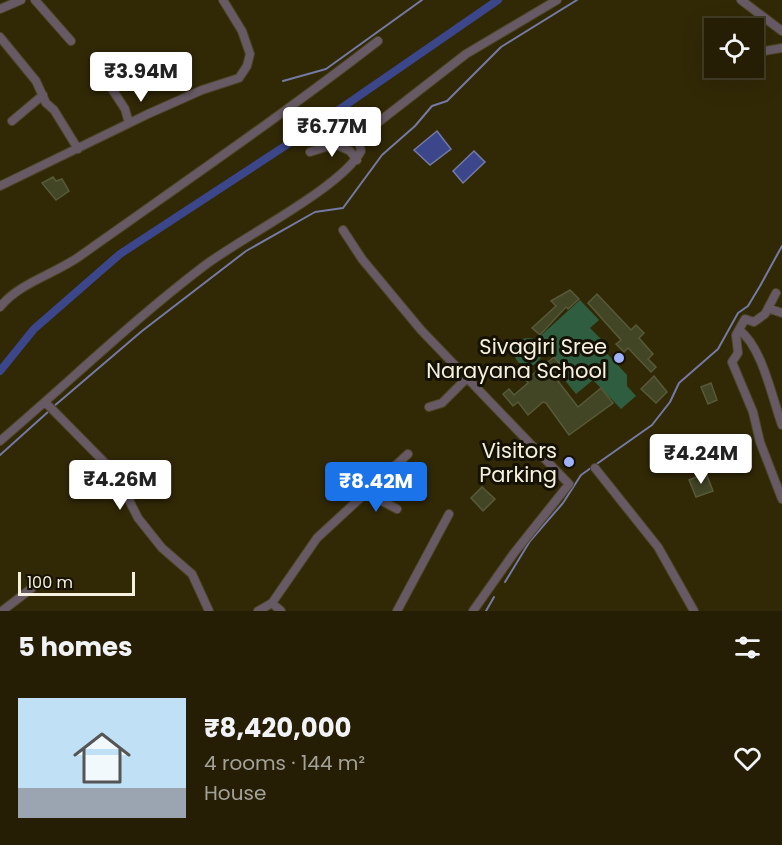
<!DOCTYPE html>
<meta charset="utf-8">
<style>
:root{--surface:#251e04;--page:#2d270e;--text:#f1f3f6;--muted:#a3a29a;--line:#423c26;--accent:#1a73e8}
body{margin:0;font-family:Poppins,sans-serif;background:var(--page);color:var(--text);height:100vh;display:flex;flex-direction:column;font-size:22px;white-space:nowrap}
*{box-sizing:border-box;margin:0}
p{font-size:20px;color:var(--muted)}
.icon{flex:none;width:33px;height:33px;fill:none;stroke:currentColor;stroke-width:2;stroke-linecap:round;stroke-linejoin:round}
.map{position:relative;height:611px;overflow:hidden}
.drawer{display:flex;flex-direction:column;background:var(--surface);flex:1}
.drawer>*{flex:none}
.fabs{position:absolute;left:704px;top:18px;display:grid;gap:12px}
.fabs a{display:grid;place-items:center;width:60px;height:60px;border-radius:0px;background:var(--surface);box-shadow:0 6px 24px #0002,0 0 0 2px var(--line);font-size:30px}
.scale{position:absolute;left:18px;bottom:15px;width:117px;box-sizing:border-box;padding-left:6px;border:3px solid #f6f1de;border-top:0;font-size:16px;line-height:21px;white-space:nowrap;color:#f6f1de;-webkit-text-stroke:4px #151105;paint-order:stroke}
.price{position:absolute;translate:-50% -51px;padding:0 14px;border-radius:6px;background:#fff;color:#222;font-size:20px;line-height:39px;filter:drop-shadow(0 2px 3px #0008)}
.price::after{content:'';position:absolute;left:50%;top:36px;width:18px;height:14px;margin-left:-9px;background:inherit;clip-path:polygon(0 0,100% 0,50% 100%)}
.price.on{background:var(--accent);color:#fff}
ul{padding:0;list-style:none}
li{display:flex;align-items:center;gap:18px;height:150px;padding:0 18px}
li+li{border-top:2px solid var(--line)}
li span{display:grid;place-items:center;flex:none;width:168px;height:120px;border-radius:0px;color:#555}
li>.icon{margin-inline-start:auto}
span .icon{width:72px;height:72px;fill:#fffc;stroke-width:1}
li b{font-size:26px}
h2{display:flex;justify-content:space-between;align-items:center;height:72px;padding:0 18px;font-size:26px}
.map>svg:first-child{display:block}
</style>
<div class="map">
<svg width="782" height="611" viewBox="0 0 782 611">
<rect width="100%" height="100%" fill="#312806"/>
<path fill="#2e5e3f" d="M 580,300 L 599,320 L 590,328 L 604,342 L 600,346 L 627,375 L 627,386 L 636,396 L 621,409 L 593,380 L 576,394 L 559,373 L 564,368 L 538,338 Z
M514 352a14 14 0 1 1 28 0a14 14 0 1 1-28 0Z"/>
<path fill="#3c478b" stroke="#747aa4" stroke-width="1.5" d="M 437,131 L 451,149 L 430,165 L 414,150 Z
M 474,151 L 485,162 L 463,183 L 453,171 Z"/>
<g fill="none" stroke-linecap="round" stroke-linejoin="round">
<path stroke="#747aa4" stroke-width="2" d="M 283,81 L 326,69 L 422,0
M 53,407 L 142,331 L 246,251 L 315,212 L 343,208 L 382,155 L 415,126 L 432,106 L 447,101 L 501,47 L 577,0
M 0,455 L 49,411
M 505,582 L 530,541 L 563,503 L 581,475 L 652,425 L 670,402 L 679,383 L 718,349 L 738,313 L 748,306 L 760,286 L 782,246
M 486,611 L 494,597"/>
<path stroke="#3c478b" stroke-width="8" d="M 0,371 L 34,329 L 120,254 L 308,131 L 498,0"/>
</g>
<path fill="#424625" stroke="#575a39" stroke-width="1.5" d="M 53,177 L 56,181 L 62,179 L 69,191 L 56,200 L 42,183 Z
M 570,290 L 579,299 L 568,309 L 566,307 L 540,335 L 532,328 L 556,306 L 551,301 Z
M 597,294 L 631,330 L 636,325 L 644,333 L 639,338 L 653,354 L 648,359 L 656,367 L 651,372 L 628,348 L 624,352 L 616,344 L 621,340 L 588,303 Z
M 554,357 L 563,368 L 554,376 L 578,407 L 601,388 L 613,403 L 569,435 L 546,403 L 543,402 L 528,415 L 518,402 L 513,406 L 503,394 L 509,389 L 514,395 L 528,383 L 526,380 Z
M 654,376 L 667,392 L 656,403 L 641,389 Z
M 711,383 L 717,400 L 708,404 L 701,387 Z
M 706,473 L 713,491 L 696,497 L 689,480 Z
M 482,487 L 495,499 L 483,511 L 471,498 Z"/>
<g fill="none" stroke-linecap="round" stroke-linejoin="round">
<defs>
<path id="minor" d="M 35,0 L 71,41
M 741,0 L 782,31
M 0,9 L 21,0
M 0,37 L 36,81 L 46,103 L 54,110 L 78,149
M 753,53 L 782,48
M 110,86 L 125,109 L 129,123
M 12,121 L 43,95
M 293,124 L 296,128
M 310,152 L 335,144 L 350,151 L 357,160
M 0,186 L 148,114 L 202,90 L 239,78 L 247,66 L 250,54 L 242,31 L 223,0
M 343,230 L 362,259 L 421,330 L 569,484 L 514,553 L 473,611
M 776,293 L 765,314 L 754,322 L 745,319 L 736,335 L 738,353 L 732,362 L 753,412 L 760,442 L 782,499
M 0,307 C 19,283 55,274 80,256 C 180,185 281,116 378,41
M 768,308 L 782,313
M 739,330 C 762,346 772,398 782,425
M 45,402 L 116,474 L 138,518 L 162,548 L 192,574 L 209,611
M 429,407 L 442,403 L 467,378
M 0,441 C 68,383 133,320 204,266 C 242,237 341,188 361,151 L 358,138 L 466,54 L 557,0
M 595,468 L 658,547 L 694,611
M 367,493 L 397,509
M 272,603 L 317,538 L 408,454
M 2,611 L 32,588
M 258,611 L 272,603 L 281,611
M 397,611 L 449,514"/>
</defs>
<use href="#minor" stroke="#4d4424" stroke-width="10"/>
<use href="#minor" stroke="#675a64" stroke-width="8"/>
</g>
<g fill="#a1b2fd" stroke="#151105" stroke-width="2">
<circle cx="619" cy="358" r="6"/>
<circle cx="569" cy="462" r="6"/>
</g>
<g text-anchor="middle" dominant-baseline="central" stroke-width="6" stroke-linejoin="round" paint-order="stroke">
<g font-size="21" fill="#f6f1de" stroke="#151105" text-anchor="end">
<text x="607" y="346">Sivagiri Sree<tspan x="607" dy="24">Narayana School</tspan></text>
<text x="557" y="450">Visitors<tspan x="557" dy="24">Parking</tspan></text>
</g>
</g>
</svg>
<div class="fabs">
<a><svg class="icon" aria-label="locate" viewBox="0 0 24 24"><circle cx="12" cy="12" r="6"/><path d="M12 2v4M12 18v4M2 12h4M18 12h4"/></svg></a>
</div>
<div class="scale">100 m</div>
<b class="price" style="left:141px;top:103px">₹3.94M</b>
<b class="price" style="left:332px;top:158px">₹6.77M</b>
<b class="price" style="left:701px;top:485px">₹4.24M</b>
<b class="price" style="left:120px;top:511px">₹4.26M</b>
<b class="price on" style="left:376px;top:513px">₹8.42M</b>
</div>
<section class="drawer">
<h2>5 homes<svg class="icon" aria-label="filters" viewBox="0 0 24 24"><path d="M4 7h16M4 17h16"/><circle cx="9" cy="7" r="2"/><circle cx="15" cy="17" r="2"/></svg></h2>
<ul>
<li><span style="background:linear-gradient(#bfe0f5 75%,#9aa5b1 0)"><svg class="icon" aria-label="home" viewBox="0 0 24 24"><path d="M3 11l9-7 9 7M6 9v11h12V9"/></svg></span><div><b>₹8,420,000</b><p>4 rooms · 144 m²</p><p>House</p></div><svg class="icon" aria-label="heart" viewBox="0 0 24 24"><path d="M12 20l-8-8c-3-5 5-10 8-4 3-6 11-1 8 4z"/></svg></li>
</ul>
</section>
